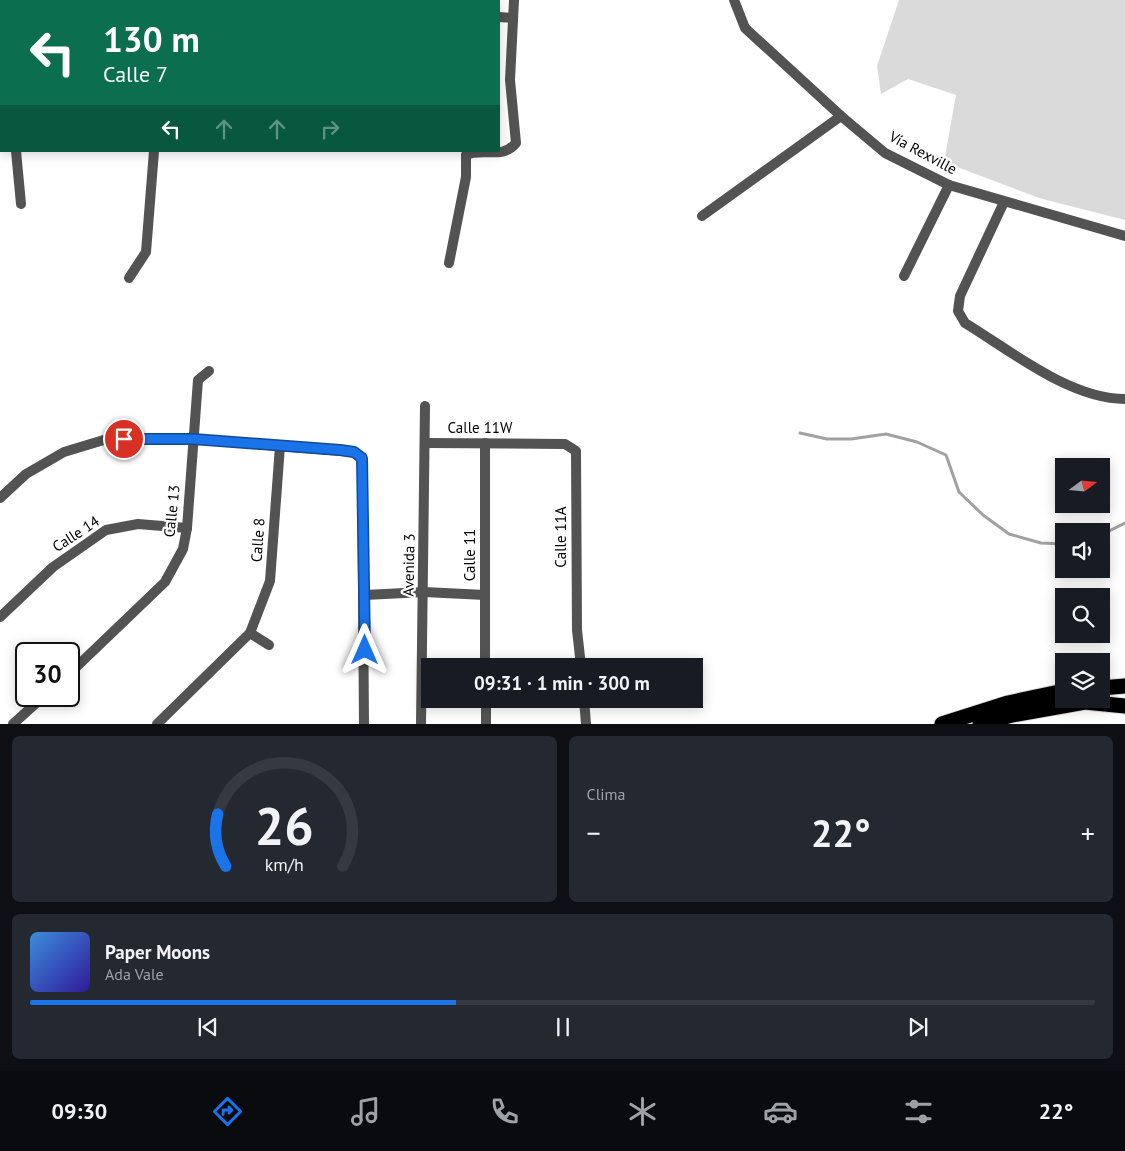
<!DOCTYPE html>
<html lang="es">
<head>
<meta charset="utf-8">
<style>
  body { margin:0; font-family:"PT Sans",sans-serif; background:#242831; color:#f1f3f6; height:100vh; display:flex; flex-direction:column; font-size:19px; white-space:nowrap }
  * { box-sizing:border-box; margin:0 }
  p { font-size:16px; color:#9ea1a6 }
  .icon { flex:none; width:28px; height:28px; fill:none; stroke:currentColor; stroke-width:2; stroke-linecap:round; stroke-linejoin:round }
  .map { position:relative; height:724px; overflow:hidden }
  .drawer { display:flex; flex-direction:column; gap:12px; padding:12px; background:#0d0f14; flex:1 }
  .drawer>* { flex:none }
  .hud { position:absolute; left:0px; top:0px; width:500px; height:152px; box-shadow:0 2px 12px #0003; background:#0b6e4f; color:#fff; overflow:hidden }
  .needle { width:32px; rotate:74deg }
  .fabs { position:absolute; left:1055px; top:458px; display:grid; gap:10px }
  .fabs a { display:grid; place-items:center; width:55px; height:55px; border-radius:0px; background:#171b24; box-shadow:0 2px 12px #0003; font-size:25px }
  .speed { position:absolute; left:15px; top:642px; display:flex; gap:10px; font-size:25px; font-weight:700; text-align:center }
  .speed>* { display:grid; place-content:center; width:65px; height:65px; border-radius:50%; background:#171b24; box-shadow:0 2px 12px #0003; line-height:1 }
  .speed .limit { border:2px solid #111; border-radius:8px; background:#fff; color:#111 }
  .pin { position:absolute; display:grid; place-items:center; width:42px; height:42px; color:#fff; margin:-21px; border:2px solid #fff; border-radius:50%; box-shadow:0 1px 5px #0007 }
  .me { position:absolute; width:55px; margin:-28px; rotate:0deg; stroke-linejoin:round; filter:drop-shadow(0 0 4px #0008) }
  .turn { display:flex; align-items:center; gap:18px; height:105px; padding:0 20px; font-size:22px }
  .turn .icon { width:65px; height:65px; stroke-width:2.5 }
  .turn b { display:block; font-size:35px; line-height:42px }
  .lanes { display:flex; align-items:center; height:48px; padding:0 20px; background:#0003; justify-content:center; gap:25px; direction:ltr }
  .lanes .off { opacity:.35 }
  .big { font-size:38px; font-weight:800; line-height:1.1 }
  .drawer .tile { flex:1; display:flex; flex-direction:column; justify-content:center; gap:8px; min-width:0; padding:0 18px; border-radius:8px; background:#242831 }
  .drawer .dial { align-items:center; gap:0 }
  .dial svg { height:130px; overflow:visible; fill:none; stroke:#363941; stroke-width:7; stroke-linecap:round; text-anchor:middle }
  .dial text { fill:#f1f3f6; stroke:none }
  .song { display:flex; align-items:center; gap:15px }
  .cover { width:60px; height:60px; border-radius:8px; background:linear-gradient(135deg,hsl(210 70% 55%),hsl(250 70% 35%)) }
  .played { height:5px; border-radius:2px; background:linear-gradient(90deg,#1a73e8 40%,#363941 40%) }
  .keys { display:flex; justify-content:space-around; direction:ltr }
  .heat { display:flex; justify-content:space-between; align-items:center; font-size:28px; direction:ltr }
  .drawer .tiles { flex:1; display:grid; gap:12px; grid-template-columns:1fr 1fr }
  .tile:last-child { grid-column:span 2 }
  .trip { position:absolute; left:421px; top:658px; width:282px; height:50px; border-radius:0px; background:#171b24; box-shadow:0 2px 12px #0003; font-weight:800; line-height:50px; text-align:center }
  .dock { display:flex; height:80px; justify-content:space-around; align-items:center; background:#090b0e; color:#9ea1a6 }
  .dock .icon { width:35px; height:35px }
  .dock .current { color:#1a73e8 }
  .dock b { font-size:22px; color:#f1f3f6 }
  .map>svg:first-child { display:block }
</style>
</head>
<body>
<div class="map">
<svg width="1125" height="724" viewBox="0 0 1125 724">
  <rect width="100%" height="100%" fill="#fff"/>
  <!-- green -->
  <polygon fill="#dadada" points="899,0 1125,0 1125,220 1039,198 944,162 956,95 908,79 881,94 877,66"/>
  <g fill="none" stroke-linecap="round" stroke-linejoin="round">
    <!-- stream -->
    <g stroke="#a1a1a1" stroke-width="3">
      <polyline points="800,433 827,439 851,439 886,434 917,442 946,455 959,492 983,515 1009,534 1041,543 1064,544"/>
      <polyline points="1101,535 1125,523"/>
    </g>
    <defs>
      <g id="highway">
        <polyline points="1101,688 1125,686"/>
        <polyline points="942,724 1008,703 1064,691"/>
        <polyline points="980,724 1012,715 1085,702 1125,706"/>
      </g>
    </defs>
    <!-- highway casing -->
    <use href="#highway" stroke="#dbdbdb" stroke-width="17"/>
    <!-- street -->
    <g stroke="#535353" stroke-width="10">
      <polyline points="734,0 745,28 841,116 885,153 949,185 1125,236"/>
      <polyline points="161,1 161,0"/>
      <polyline points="499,17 513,18"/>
      <polyline points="0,84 1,85"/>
      <polyline points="16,151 21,204"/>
      <path d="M 1004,202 L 960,296 L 958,311 L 965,323 C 1011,351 1070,399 1125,399"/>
      <polyline points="702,216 841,116"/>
      <path d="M 449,263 L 466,177 L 466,155 C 483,147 502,160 516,143 L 510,80 L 514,0"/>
      <polyline points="904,276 949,185"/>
      <polyline points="129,278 146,252 154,151"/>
      <polyline points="426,443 565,444 576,451 577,630 581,666"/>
      <polyline points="0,498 26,474 64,452 107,439 193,439 354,452 362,458 364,724"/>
      <polyline points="365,595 424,592 485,595"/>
      <polyline points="0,617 53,567 106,530 138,524 187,528"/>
      <polyline points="250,633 269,645"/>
      <polyline points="485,666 485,443"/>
      <polyline points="69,674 165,582 183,549 187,528 198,380 209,371"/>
      <polyline points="486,699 486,724"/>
      <polyline points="584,699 586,724"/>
      <polyline points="13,724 44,696"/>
      <polyline points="157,724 250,633 270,581 280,446"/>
      <polyline points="421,724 425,406"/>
    </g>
    <!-- highway -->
    <use href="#highway" stroke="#000" stroke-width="15"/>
  </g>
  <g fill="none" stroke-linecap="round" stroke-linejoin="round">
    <defs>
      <polyline id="route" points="124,439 193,439 340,450 354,452 362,458 365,650"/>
    </defs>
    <!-- route casing -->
    <use href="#route" stroke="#114b97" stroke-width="12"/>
    <!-- route -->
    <use href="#route" stroke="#1a73e8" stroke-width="9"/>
  </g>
  <g text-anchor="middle" stroke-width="4.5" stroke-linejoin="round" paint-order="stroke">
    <!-- street labels -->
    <g font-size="15" fill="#000" stroke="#fff">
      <text transform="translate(923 153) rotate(28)" y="5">Vía Rexville</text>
      <text x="480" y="433">Calle 11W</text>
      <text transform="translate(172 511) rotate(-84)" y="5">Calle 13</text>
      <text transform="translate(76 534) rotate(-33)" y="5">Calle 14</text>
      <text transform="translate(561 537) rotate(-90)" y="5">Calle 11A</text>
      <text transform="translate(258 540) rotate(-86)" y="5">Calle 8</text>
      <text transform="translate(470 555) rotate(-90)" y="5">Calle 11</text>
      <text transform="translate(409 565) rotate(-89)" y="5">Avenida 3</text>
    </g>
  </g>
</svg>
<div class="fabs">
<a><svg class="needle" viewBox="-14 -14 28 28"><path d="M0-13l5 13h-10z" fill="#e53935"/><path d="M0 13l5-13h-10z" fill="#9ea1a6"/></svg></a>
<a><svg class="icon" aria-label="sound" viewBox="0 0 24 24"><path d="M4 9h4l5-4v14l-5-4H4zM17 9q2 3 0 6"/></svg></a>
<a><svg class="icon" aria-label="search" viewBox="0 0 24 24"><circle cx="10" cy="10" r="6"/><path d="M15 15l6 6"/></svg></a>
<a><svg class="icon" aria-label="layers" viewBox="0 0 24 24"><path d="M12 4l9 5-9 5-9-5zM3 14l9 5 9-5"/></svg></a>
</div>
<div class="speed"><div class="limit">30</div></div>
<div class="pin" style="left:124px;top:439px;background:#d93025"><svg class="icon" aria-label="arrive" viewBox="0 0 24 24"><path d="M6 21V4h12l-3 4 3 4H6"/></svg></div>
<svg class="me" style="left:365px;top:650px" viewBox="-20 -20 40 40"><path d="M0-17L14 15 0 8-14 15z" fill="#1a73e8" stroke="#fff" stroke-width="4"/></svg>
<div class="trip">09:31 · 1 min · 300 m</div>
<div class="hud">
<div class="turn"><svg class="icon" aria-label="left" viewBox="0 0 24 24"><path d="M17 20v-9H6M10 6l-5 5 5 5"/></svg><div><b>130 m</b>Calle 7</div></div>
<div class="lanes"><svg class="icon" aria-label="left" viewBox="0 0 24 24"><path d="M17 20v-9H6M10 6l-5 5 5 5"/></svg><svg class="icon off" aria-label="ahead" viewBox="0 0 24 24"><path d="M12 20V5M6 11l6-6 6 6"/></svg><svg class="icon off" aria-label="ahead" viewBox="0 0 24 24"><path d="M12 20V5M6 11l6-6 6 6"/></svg><svg class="icon off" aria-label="right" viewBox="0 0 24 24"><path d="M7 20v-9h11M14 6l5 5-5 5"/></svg></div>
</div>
</div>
<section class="drawer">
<div class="tiles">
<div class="tile dial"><svg viewBox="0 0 100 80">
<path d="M14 69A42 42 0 1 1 86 69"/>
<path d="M14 69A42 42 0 0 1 9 37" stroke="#1a73e8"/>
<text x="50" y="56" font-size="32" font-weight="700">26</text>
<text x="50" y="72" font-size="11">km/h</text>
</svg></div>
<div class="tile"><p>Clima</p>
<div class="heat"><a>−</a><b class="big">22°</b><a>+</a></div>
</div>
<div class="tile">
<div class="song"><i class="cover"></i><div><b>Paper Moons</b><p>Ada Vale</p></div></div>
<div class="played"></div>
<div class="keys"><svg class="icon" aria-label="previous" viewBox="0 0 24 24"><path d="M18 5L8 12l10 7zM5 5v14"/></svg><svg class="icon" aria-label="pause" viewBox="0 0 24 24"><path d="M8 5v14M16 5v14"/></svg><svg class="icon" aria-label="next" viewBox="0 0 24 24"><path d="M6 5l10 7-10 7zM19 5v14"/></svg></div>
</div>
</div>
</section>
<nav class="dock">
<b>09:30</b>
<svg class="icon current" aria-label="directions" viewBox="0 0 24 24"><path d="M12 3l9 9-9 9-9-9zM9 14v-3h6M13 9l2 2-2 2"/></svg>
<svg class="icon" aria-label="music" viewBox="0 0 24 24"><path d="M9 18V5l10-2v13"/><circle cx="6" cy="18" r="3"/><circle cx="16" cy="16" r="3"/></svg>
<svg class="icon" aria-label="phone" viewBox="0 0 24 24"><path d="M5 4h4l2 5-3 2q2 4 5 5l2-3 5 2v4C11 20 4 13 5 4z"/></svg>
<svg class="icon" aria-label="climate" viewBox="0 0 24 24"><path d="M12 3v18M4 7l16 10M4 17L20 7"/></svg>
<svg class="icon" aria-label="car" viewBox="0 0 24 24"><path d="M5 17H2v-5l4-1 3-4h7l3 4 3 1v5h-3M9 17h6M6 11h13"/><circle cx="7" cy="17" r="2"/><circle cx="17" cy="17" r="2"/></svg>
<svg class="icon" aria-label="filters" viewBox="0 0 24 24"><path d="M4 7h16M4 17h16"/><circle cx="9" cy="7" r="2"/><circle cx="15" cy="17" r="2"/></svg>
<b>22°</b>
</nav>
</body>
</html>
